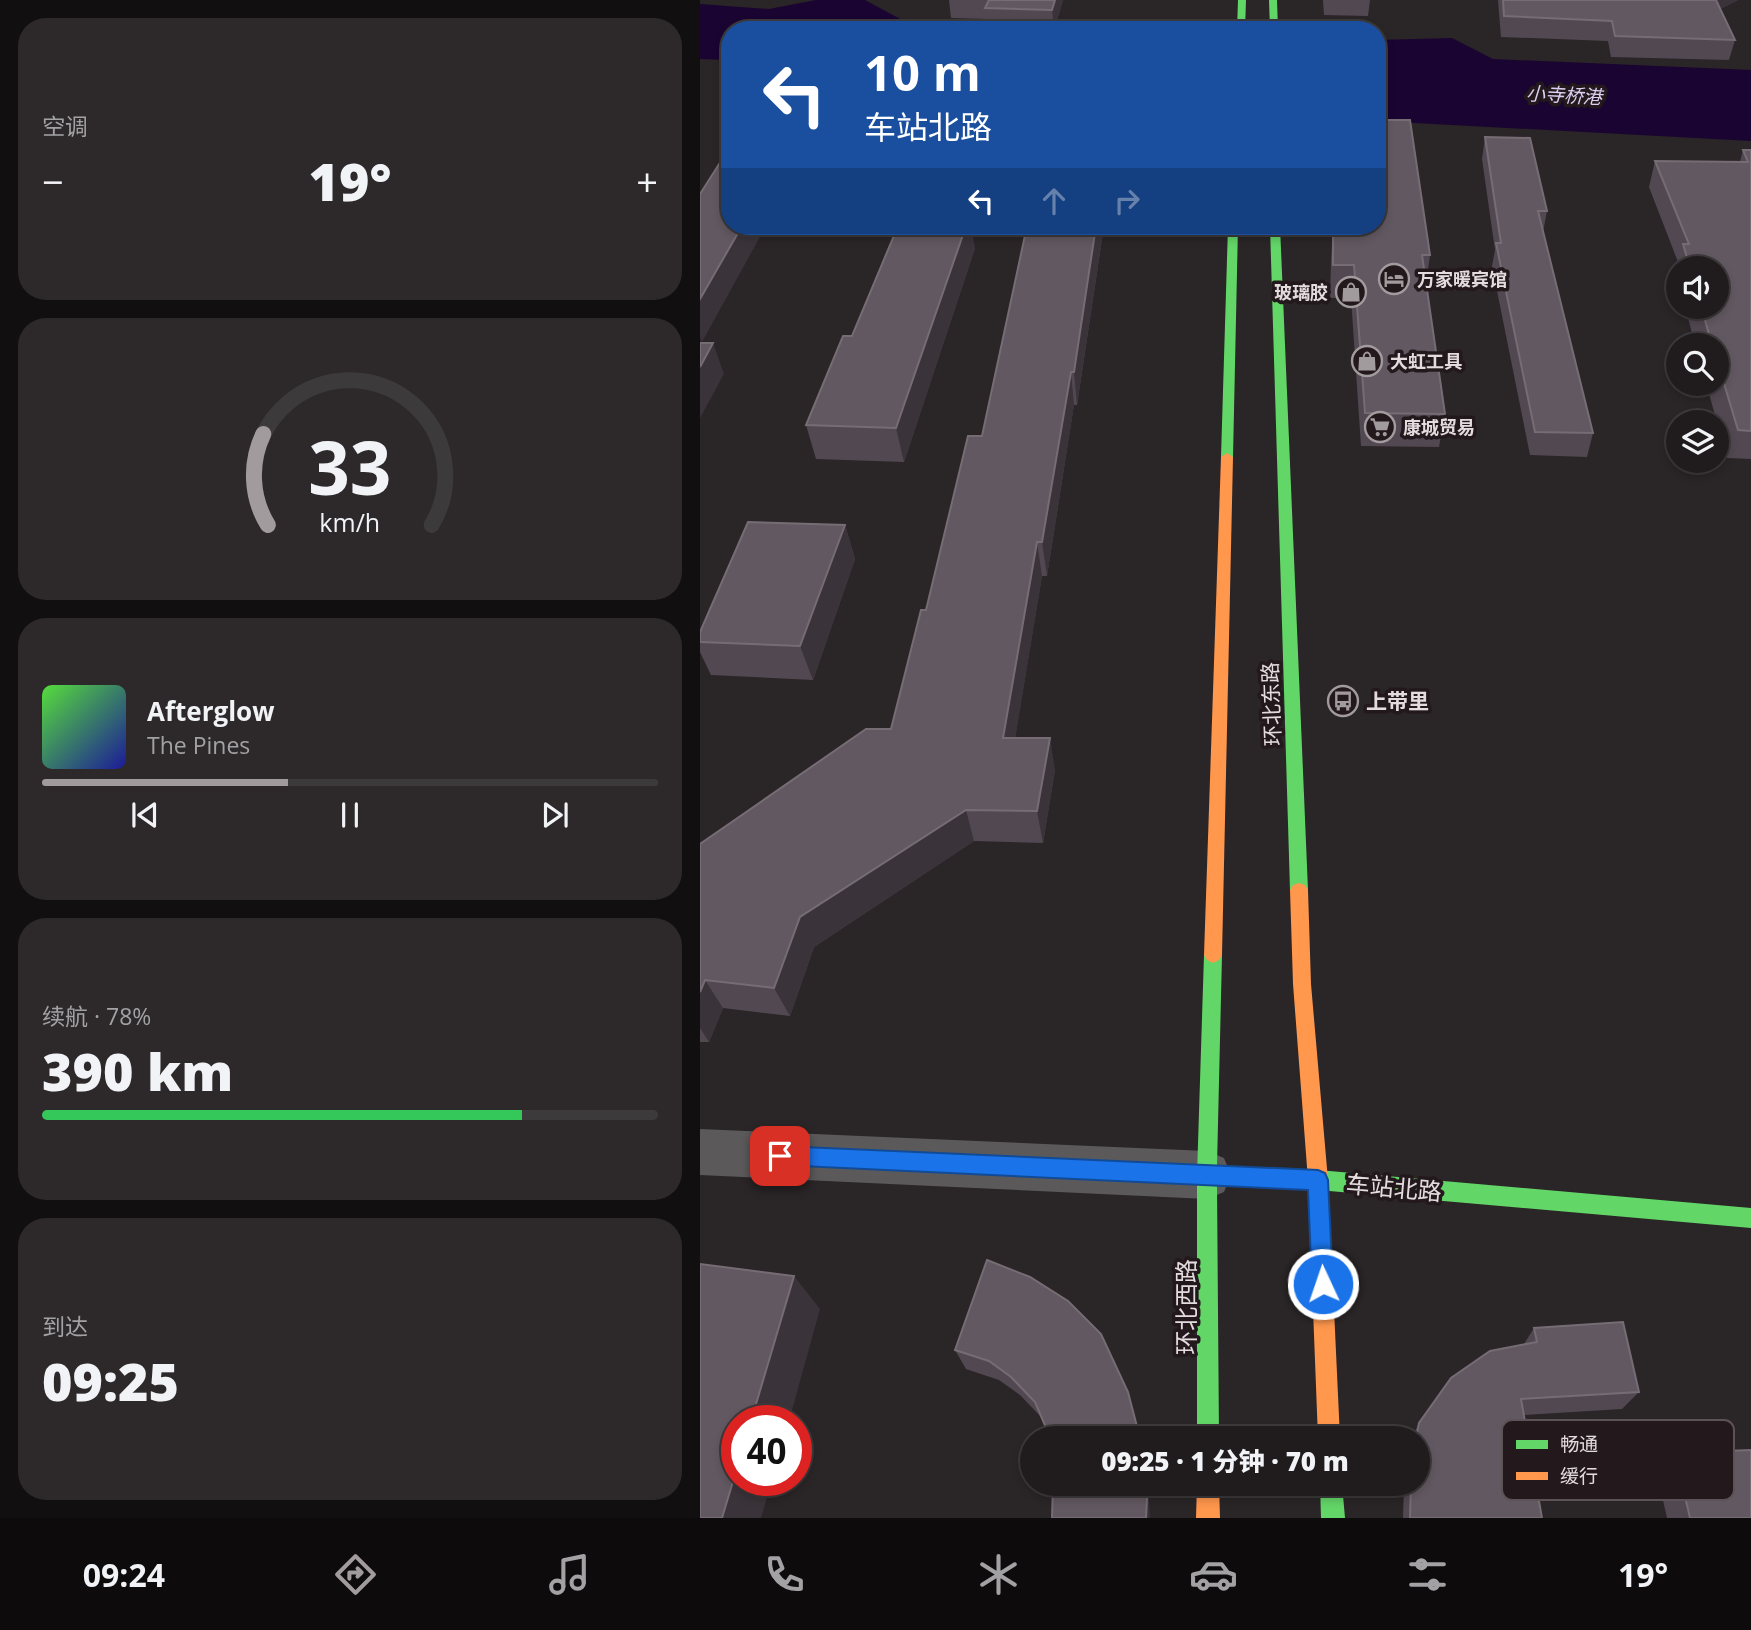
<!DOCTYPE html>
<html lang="zh">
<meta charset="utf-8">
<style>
body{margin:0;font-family:"Open Sans","Noto Sans SC",sans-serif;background:#2d292a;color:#f1f3f6;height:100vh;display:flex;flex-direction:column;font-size:26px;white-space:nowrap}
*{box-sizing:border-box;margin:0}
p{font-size:23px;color:#a2a1a4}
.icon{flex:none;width:38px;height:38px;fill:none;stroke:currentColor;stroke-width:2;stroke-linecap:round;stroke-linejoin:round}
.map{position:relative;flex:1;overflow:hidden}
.panel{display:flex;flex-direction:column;gap:18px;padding:18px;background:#120f10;width:700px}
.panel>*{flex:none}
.top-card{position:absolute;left:21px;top:21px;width:665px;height:214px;border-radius:28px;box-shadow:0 4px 10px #0003,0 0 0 2px #3d3a3b;background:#1a4fa0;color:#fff;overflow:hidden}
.fabs{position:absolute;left:966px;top:256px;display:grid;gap:14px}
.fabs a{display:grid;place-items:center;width:63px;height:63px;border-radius:50%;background:#201c1d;box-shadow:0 4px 10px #0003,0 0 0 2px #3d3a3b;font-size:35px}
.speed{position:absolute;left:21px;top:1405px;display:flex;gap:14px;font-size:35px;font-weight:700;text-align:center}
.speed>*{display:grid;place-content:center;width:91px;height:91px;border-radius:50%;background:#201c1d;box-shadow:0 4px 10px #0003,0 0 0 2px #3d3a3b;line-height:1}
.speed .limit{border:10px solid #d22;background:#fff;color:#111}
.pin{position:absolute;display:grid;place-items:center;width:60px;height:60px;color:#fff;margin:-30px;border-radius:14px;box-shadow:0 4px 10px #0006}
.me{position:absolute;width:77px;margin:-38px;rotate:357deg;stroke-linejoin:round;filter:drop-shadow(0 0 5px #0008)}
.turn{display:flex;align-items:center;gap:24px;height:147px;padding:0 28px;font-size:32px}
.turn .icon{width:91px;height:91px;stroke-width:2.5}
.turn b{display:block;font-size:49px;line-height:60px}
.lanes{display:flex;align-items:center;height:66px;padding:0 28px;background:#0003;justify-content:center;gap:35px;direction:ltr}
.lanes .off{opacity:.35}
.big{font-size:52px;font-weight:800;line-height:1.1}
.panel .card{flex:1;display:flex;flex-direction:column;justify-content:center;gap:10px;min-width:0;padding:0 24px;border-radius:28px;background:#2d292a}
.panel .dial{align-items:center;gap:0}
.dial svg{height:182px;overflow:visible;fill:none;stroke:#3d3a3b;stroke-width:7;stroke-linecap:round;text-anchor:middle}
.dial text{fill:#f1f3f6;stroke:none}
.song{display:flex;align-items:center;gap:21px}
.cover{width:84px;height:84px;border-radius:10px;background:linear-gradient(135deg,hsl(110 70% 55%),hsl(240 70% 35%))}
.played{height:7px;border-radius:4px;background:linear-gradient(90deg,#a29b9e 40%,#3d3a3b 40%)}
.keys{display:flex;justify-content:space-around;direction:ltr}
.heat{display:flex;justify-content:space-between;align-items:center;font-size:38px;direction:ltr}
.charge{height:10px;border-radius:5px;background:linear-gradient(90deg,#34c759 78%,#3d3a3b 0)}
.trip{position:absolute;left:320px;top:1426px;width:410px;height:70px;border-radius:35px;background:#201c1d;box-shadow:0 4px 10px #0003,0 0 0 2px #3d3a3b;font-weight:800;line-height:70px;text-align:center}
.dock{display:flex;height:112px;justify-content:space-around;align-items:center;background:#0d0b0c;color:#a2a1a4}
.dock .icon{width:49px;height:49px}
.dock .selected{color:#a29b9e}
.dock b{font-size:32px;color:#f1f3f6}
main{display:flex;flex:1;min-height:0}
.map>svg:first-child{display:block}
.water{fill:#1a0431}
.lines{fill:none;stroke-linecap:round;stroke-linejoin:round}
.street{fill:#5b5959;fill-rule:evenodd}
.fast{fill:#63d668;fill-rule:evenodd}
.slow{fill:#ff974d;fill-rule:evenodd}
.wall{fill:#524852}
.shaded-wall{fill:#3b333a}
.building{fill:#625861;stroke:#766c74;stroke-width:2}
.route{fill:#1a73e8;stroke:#114b97;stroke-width:2}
.labels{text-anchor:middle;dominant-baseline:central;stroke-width:7;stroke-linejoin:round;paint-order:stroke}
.far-poi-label{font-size:18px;font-weight:bold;fill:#e3dbde;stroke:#23191d;text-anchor:start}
.far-water-label{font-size:19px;font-style:italic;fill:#dbd0f2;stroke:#23191d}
.poi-label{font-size:21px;font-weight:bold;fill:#e3dbde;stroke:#23191d;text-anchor:start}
.street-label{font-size:21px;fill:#e3dbde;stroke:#23191d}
.near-street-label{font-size:24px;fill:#e3dbde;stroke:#23191d}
.key{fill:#23191d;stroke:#5d5357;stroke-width:2}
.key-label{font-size:19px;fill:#e3dbde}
</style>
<main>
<section class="panel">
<div class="card"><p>空调</p>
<div class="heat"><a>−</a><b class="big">19°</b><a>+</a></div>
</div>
<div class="card dial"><svg viewBox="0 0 100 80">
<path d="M14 69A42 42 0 1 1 86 69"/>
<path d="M14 69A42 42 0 0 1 12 29" stroke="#a29b9e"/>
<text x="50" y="56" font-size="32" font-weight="700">33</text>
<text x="50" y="72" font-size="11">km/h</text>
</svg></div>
<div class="card">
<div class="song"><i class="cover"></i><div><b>Afterglow</b><p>The Pines</p></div></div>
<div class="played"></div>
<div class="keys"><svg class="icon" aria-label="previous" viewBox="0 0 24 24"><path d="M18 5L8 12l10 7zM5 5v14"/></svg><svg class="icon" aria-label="pause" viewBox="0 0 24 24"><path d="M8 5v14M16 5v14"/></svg><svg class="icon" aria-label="next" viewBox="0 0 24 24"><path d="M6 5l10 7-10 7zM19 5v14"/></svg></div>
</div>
<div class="card"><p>续航 · 78%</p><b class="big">390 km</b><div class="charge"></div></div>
<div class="card"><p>到达</p><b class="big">09:25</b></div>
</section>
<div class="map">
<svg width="1051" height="1518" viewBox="0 0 1051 1518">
<rect width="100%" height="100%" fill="#2a2527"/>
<g class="water">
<polygon points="116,0 165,0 215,27 245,30 30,30 30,60 0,59 0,4 69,9"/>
<polygon points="752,38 793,59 1051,70 1051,141 677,121 677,40"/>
</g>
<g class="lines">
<polygon class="street" points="0,1129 507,1151 524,1158 531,1175 524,1192 507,1199 0,1175"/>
<g class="fast">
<polygon points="538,0 546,0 545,30 537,30"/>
<polygon points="569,0 577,0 578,30 570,30"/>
<polygon points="528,226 538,226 533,457 527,461 521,457"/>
<polygon points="570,226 580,226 608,890 605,895 599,897 593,895 590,890"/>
<polygon points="513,947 519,950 522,955 517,1166 618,1170 1051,1208 1051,1228 618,1190 517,1185 519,1438 497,1438 497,1175 504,955 507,950"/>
<polygon points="620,1484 642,1484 645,1518 621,1518"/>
</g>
<g class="slow">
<polygon points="527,453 533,457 522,955 519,960 513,963 507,960 504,955 521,457"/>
<polygon points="599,883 605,885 608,890 611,984 628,1180 640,1438 618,1438 608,1180 593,984 590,890 593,885"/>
<polygon points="497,1484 519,1484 520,1518 496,1518"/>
</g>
</g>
<g class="wall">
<polygon points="249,0 363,0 354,30 288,29 287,19 251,18"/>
<polygon points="623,0 670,0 668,16 624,15"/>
<polygon points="798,0 1038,0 1020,9 1035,40 1029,60 911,57 908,41 801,37"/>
<polygon points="785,137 847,211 843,232 893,433 887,457 830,455 792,266 795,250 782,159"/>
<polygon points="1043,150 1051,150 1051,459 1027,458 1006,383 1017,383 1017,345 995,345 985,306 1017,306 1017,268 978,268 978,283 975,271 978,262 949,187 955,161 1040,162"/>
<polygon points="327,226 404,226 377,405 374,405 347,576 342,576 315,738 355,770 343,843 274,841 114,947 90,1016 23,1008 9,1042 0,1042 0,844 191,729 226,610 282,436"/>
<polygon points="642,226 677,226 730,255 726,285 745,414 739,447 661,446 651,298 630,298 631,261 633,228 642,229"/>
<polygon points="275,248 204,462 116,459 106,425 152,336"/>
<polygon points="145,525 155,559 113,680 11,675 0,652 0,632"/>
<polygon points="287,1260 347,1430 342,1418 320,1395 299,1380 266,1369 255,1350"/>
<polygon points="834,1328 939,1392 922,1409 823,1415 842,1518 703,1518 704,1484 718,1484 718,1438 712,1438 719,1423 824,1344"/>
<polygon points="975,1453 1051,1518 967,1518 956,1469"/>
</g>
<g class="shaded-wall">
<polygon points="355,0 363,0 354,30 352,10"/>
<polygon points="1012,0 1038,0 1008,15"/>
<polygon points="42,226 66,226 2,342 0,337 0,299"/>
<polygon points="266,226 271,226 275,248 204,462 196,428"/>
<polygon points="396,226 404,226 377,405 374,372"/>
<polygon points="13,343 24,374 0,418 0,367"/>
<polygon points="371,372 374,405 347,576 342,542"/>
<polygon points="145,525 155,559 113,680 100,646"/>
<polygon points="337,542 342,576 310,770 303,738"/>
<polygon points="350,738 355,770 343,843 337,811"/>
<polygon points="266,810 274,841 114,947 90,1016 74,988 100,917"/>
<polygon points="5,980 23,1008 9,1042 0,1028 0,992"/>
<polygon points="94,1276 120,1309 89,1421 51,1421"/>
<polygon points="37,1468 37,1480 72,1480 61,1518 22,1518"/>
<polygon points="446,1484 448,1484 450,1518 446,1518"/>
</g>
<g class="building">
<polygon points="289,0 355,0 352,10 285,8"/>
<polygon points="803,0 1016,0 1035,40 915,36 912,21 804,16"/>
<polygon points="677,120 710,120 730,255 722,255 745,414 665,413 654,265 633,265 633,228 647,229 647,226 677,226"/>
<polygon points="785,137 830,138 847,211 838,211 893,433 835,432 796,243 801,243"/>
<polygon points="30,147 30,226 42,226 0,299 0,194"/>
<polygon points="1043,150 1051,150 1051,431 1038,430 1017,360 1017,345 1012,345 1001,306 1017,306 1017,268 990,268 983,244 989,244 955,161 1048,162"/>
<polygon points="198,226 266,226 196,428 106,425 143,336 152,336"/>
<polygon points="327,226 396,226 374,372 371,372 342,542 337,542 303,738 350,738 337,811 266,810 100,917 74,988 5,980 0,992 0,844 166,729 191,729 221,610 226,610 268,436 282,436"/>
<polygon points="0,343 13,343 0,367"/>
<polygon points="48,522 145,525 100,646 0,642 0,632"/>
<polygon points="287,1260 330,1277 368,1301 401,1334 428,1392 440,1438 348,1438 347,1430 335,1402 311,1377 289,1361 255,1350"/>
<polygon points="0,1264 94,1276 51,1421 37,1421 37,1468 22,1518 0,1518"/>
<polygon points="923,1322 939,1392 821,1399 842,1518 710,1518 711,1484 718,1484 718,1438 716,1438 719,1423 751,1378 790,1351 837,1342 834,1328"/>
<polygon points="1051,1450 1051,1518 990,1518 975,1453"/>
<polygon points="353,1484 446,1484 447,1498 446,1518 352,1518"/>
</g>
<polygon class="route" points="80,1146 618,1170 625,1173 628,1180 633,1284 630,1291 623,1294 615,1291 612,1284 608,1190 80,1165 73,1163 70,1156 73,1149"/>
<defs>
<g id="hotel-ring" transform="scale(1.575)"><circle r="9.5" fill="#23191d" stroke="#a29b9e" stroke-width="1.5"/><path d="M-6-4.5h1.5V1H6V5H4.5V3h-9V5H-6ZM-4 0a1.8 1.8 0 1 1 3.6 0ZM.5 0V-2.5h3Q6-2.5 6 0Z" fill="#a29b9e"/></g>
<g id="shop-ring" transform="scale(1.575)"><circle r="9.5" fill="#23191d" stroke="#a29b9e" stroke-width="1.5"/><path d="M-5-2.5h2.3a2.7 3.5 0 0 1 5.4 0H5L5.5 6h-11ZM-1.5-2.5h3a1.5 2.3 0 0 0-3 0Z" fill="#a29b9e"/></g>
<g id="supermarket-ring" transform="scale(1.575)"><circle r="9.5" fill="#23191d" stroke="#a29b9e" stroke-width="1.5"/><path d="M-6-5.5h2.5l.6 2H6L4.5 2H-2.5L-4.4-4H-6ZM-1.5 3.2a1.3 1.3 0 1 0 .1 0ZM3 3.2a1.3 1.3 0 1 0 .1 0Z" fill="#a29b9e"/></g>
<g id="bus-ring" transform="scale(1.575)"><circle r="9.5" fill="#23191d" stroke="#a29b9e" stroke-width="1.5"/><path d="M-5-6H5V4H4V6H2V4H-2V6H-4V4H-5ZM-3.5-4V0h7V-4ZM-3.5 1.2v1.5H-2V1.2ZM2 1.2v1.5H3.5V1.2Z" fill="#a29b9e"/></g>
</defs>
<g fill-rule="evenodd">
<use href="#hotel-ring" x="694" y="279"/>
<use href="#shop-ring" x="651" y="292"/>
<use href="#shop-ring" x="667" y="361"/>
<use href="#supermarket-ring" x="680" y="427"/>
<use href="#bus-ring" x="643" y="701"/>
</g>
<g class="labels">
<g class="far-poi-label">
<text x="717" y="279">万家暖宾馆</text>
<text x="628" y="292" text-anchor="end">玻璃胶</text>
<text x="690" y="361">大虹工具</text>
<text x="703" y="427">康城贸易</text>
</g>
<g class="far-water-label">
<text transform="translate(864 95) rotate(3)">小寺桥港</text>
</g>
<g class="poi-label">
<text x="666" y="701">上带里</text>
</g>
<g class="street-label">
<text transform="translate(571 704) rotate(-92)">环北东路</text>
</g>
<g class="near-street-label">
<text transform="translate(694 1187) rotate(5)">车站北路</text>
<text transform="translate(485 1307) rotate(-90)">环北西路</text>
</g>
</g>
<rect x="802" y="1420" width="232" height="80" rx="10" class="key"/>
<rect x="816" y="1440" width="32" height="9" fill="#63d668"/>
<rect x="816" y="1472" width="32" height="8" fill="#ff974d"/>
<g class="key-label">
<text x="860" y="1451">畅通</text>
<text x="860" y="1483">缓行</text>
</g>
</svg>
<div class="fabs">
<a><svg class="icon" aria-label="sound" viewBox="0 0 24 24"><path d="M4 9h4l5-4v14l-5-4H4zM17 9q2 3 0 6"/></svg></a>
<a><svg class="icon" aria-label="search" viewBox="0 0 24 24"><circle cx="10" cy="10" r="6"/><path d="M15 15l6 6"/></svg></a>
<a><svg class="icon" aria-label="layers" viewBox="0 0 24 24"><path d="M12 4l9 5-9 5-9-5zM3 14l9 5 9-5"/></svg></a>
</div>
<div class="speed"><div class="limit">40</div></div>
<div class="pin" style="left:80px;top:1156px;background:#d93025"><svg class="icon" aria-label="arrive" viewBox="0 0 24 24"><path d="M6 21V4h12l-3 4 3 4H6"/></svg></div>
<svg class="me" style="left:623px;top:1284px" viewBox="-20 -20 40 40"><circle r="17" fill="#1a73e8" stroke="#fff" stroke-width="3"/><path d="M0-11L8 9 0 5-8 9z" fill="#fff"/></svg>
<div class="trip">09:25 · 1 分钟 · 70 m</div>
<div class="top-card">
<div class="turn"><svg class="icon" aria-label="left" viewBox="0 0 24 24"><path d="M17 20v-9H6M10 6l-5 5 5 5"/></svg><div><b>10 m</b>车站北路</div></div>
<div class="lanes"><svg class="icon" aria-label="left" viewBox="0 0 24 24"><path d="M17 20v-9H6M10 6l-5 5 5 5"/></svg><svg class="icon off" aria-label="ahead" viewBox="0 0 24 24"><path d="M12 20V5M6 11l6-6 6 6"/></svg><svg class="icon off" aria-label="right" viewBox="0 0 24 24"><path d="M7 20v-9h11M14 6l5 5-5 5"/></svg></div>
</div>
</div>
</main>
<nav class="dock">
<b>09:24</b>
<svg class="icon selected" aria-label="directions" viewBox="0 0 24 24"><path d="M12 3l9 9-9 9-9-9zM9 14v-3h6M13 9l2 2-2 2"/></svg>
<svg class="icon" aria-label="music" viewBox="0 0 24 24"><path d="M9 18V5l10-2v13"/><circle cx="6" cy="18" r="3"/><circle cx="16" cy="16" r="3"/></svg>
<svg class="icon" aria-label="phone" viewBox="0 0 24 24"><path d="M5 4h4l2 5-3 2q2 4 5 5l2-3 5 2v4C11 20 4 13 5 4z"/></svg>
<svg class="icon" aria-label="climate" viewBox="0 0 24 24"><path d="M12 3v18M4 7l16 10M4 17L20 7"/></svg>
<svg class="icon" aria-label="car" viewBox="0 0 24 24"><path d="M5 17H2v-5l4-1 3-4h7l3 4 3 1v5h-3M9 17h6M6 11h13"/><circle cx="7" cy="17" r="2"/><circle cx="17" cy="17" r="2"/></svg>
<svg class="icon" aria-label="filters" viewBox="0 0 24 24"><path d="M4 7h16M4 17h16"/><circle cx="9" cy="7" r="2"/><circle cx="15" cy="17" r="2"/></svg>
<b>19°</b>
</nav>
